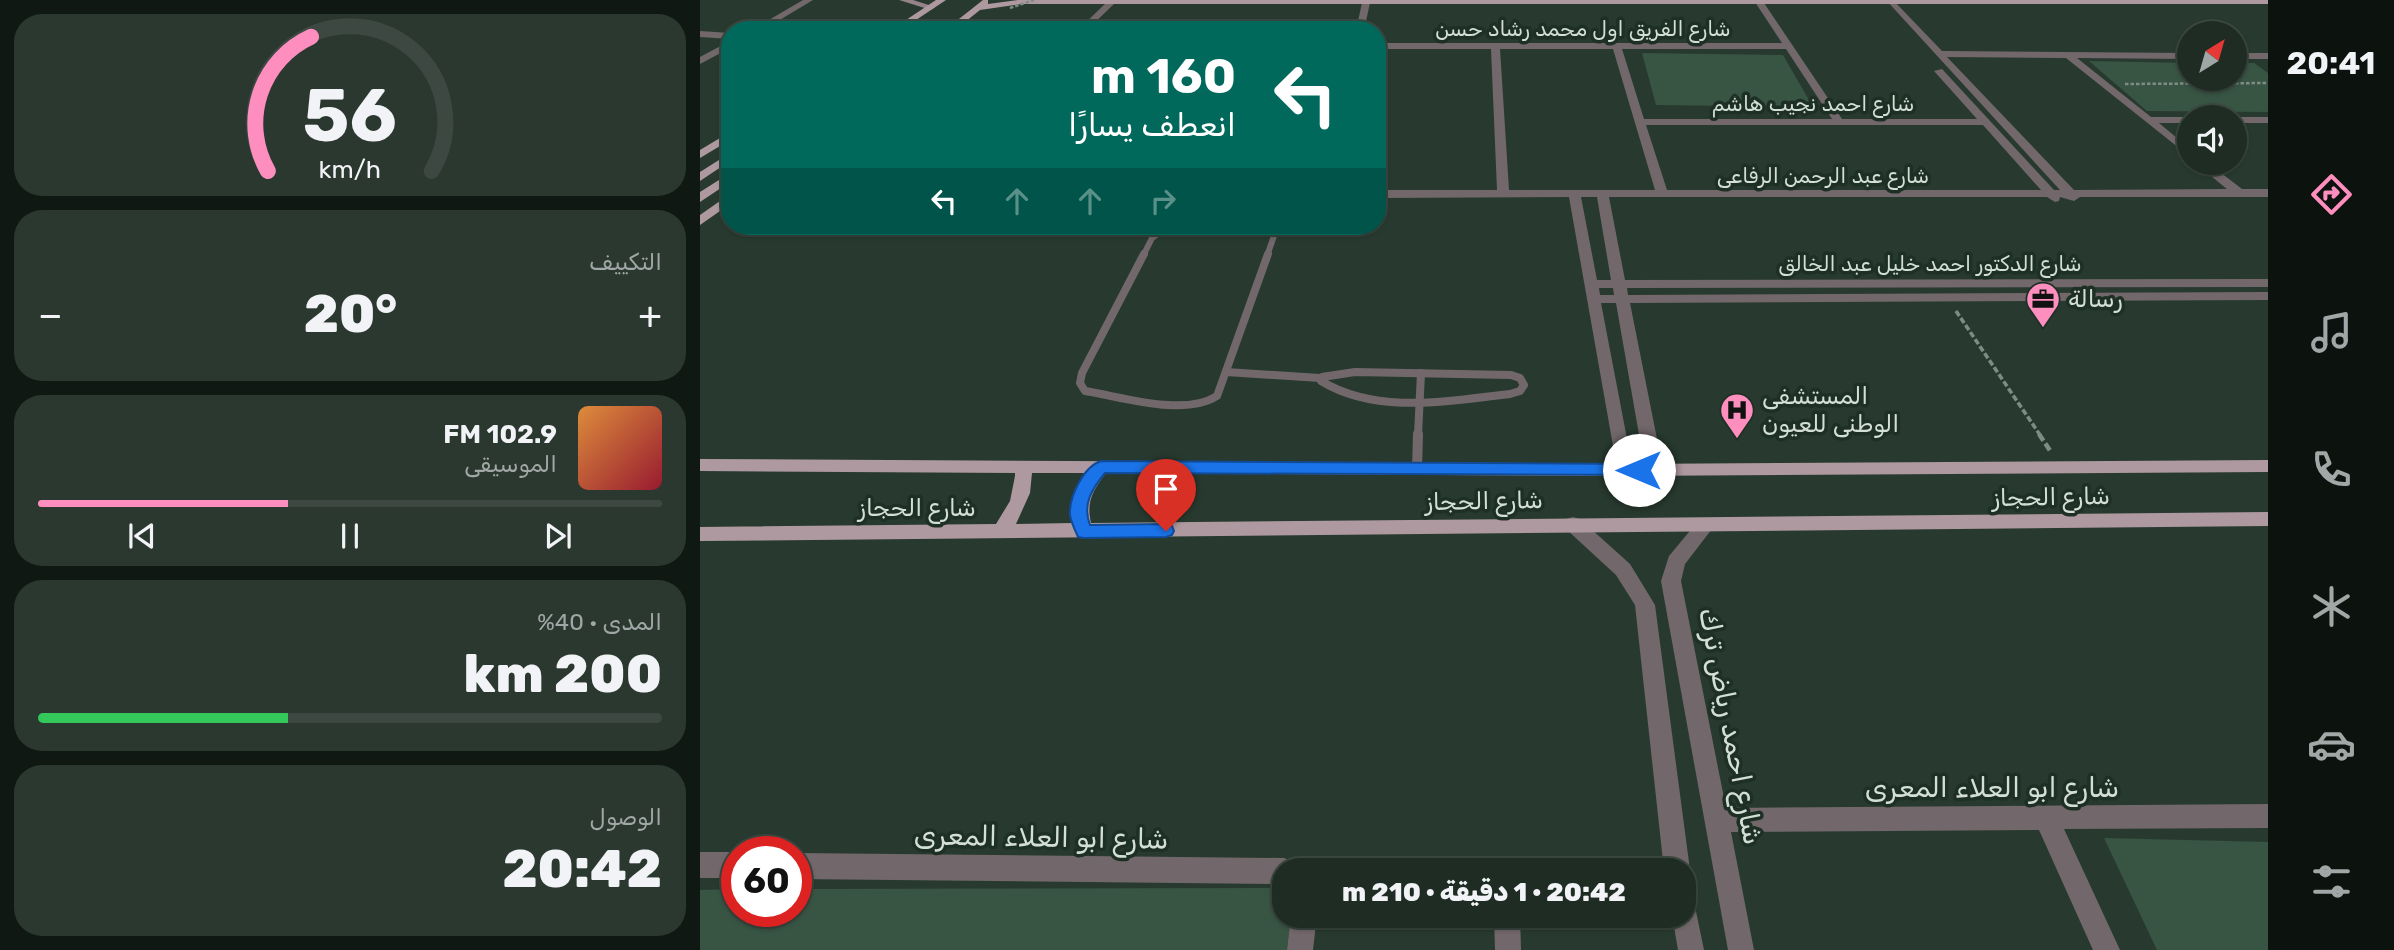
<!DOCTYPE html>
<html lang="ar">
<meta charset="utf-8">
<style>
body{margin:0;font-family:Rubik,"Noto Naskh Arabic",sans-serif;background:#2b3830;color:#f1f3f6;direction:rtl;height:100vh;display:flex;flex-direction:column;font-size:26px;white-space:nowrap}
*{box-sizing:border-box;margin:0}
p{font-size:23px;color:#a1a7a6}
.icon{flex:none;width:38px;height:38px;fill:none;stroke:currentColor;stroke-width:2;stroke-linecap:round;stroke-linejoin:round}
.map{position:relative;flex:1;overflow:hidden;direction:ltr}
.panel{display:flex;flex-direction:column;gap:14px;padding:14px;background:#101813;width:700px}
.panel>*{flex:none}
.hud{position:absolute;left:21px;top:21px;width:665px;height:214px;border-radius:28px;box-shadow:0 2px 5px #0004,0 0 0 2px #3c4841;direction:rtl;background:#00695c;color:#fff;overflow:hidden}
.needle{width:46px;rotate:37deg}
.controls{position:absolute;left:1477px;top:21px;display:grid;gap:14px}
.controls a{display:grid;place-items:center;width:70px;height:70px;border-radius:50%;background:#1e2c23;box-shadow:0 2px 5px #0004,0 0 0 2px #3c4841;font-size:35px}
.speed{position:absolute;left:21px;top:836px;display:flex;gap:14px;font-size:35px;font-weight:700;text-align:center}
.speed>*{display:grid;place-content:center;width:91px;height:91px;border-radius:50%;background:#1e2c23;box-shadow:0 2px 5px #0004,0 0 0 2px #3c4841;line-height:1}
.speed .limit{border:10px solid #d22;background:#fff;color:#111}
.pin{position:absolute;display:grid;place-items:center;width:60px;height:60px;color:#fff;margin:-72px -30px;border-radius:50% 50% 50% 0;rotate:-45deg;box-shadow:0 0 7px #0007}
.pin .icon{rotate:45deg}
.me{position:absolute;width:77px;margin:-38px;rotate:270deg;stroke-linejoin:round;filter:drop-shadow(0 0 5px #0008)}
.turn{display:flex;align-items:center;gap:24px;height:147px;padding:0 35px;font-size:32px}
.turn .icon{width:91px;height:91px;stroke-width:2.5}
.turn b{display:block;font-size:49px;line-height:60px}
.lanes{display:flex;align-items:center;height:66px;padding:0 35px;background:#0003;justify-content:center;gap:35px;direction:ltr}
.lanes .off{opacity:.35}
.big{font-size:52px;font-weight:800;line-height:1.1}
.panel .card{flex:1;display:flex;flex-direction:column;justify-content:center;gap:10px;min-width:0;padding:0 24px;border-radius:28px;background:#2b3830}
.panel .dial{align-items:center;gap:0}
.dial svg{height:182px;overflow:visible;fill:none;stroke:#3c4841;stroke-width:7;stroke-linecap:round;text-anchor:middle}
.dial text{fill:#f1f3f6;stroke:none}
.song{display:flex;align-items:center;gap:21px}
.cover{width:84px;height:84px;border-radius:10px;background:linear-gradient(135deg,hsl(30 70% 55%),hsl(350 70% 35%))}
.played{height:7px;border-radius:4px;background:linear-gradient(90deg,#fe8ebd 40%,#3c4841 40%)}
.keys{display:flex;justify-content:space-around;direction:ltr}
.heat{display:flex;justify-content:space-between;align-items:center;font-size:38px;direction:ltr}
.charge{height:10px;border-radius:5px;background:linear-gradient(90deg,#34c759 40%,#3c4841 0)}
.trip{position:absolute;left:572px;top:858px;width:424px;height:70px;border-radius:28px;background:#1e2c23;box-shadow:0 2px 5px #0004,0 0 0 2px #3c4841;font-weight:800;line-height:70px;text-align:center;direction:rtl}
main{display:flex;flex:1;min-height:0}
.menu{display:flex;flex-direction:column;width:126px;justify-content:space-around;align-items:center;background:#0c120e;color:#a1a7a6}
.menu .icon{width:49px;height:49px}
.menu .on{color:#fe8ebd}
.menu b{font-size:32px;color:#f1f3f6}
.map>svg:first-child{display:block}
.green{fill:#385443}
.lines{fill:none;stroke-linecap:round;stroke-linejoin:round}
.path-far2{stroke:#7e8c83;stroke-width:2.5;stroke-dasharray:3.5 2;stroke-linecap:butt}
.path-far1{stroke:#7e8c83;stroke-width:3.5;stroke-dasharray:6 2.5;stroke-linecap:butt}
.path{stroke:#7e8c83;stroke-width:4.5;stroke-dasharray:8 3.5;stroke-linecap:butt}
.service-far2{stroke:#72686b;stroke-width:6}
.service-far1{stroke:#72686b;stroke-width:8}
.service{stroke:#72686b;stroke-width:10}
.minor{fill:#72686b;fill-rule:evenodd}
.secondary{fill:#948489;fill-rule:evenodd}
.primary{fill:#ae99a0;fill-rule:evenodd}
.path-bridge{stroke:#7e8c83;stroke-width:2.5;stroke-dasharray:3.5 2;stroke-linecap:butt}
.route{fill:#1a73e8;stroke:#114b97;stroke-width:2}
.labels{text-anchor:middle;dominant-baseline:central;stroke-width:7;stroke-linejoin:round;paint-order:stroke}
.far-street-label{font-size:21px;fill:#d3ded7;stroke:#1e3025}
.poi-label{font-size:24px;fill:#d3ded7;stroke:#1e3025;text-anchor:start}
.street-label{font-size:24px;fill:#d3ded7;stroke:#1e3025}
.near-street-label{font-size:28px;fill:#d3ded7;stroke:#1e3025}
</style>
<main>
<nav class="menu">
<b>20:41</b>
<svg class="icon on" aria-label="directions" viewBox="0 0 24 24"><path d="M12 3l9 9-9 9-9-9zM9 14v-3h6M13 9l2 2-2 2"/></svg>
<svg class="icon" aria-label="music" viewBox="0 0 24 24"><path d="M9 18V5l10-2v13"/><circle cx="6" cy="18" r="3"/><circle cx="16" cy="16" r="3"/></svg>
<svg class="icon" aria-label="phone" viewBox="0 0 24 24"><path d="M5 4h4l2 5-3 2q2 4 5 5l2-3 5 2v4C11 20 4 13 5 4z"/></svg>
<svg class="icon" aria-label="climate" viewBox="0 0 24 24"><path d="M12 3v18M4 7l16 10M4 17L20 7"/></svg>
<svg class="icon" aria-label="car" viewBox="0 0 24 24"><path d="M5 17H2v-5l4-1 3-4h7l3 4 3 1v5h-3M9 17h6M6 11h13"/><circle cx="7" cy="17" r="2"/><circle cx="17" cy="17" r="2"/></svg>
<svg class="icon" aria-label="filters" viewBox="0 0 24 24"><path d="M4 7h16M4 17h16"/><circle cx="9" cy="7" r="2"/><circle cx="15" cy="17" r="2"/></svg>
</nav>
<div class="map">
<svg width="1568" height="950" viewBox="0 0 1568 950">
<rect width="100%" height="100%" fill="#283a2f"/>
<g class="green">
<polygon points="942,53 1083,55 1113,107 956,105"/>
<polygon points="1389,61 1489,63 1489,79 1535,79 1535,63 1554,63 1568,73 1568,112 1447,111"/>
<polygon points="1404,838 1568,842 1568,950 1457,950"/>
<polygon points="584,888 584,915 591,915 587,950 0,950 0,890 37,889 37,912 96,912 96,889"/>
</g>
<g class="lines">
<polyline class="path-far2" points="1425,84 1568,83"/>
<polyline class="path-far1" points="1256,311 1340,435"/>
<polyline class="path" points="1339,434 1351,452"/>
<g class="service-far2">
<polyline points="443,256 452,238 469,226"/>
<polyline points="567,256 575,233 574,226"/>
</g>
<g class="service-far1">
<path d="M444,254l-62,119 -2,10 5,8c38,6 99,26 132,5l51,-142"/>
<polyline points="526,372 620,378"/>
<path d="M655,372l156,3 9,3 4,7 -4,6 -10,3c-62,7 -133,21 -189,-13l1,-4z"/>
<polyline points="718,435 721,373"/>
</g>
<polyline class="service" points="717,469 718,434"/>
<g class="minor">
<polygon points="103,0 113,0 63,30 52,30"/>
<path d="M1057,0h5l80,119h135l-43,-48 8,-2 112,121h6l-174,-190h7l49,51 247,2v6l-112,-1 74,59h40l-2,6h-30l30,25v8l-123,-98 -119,-1 127,133 153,-1 -32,-26h13l34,26h26v8h-188l-6,4 -14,-4 -1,4 -4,1 -8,-5h-438l16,83 643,-1v8l-641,1 1,7 640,-3v8l-638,3 33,166 -9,6 -9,-6 -29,-166h-15l32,167 -9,6 -6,-2 -49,-277 -192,1v-8h120l-6,-141h-114v-6h405l-27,-41zM800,49h113l42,141h-146zM922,49h164l46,70h-188zM946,125h337l58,65h-374zM881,197h16l14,83h-14zM899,288h14l1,7h-14z"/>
<polygon points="408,1 415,3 387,30 378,30"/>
<polygon points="666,1 670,3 664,30 656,30 662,3"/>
<polygon points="0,31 30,33 30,39 0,37"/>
<polygon points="30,41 30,48 0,64 0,57"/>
<rect x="1535" y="53" width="33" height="6"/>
<polygon points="1533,117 1568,117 1568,123 1535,123"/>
<polygon points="873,517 880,519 930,564 955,605 990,870 984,880 984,870 964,870 935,605 916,575 866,529 864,524 866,519"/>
<polygon points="1006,518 1013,520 1015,525 985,564 981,581 1026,808 1568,804 1568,828 1364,829 1420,950 1393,950 1339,830 1031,832 1054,950 1028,950 961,581 969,556 999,520"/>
<rect x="0" y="852" width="37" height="26"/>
<polygon points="96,853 584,858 593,862 596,870 584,870 584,884 96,879"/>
<polygon points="984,893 993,897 1004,950 978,950 972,915 984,915"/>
<polygon points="591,915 617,915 613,950 587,950"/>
<polygon points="794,915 820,915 821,950 795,950"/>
</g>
<polygon class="secondary" points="199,0 213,0 235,7 231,10"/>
<g class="primary">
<polygon points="236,0 246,0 201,30 191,30"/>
<polygon points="283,0 288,0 288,4 318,0 1568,0 1568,4 322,4 280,10 255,30 245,30"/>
<polygon points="30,132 30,140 0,158 0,150"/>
<polygon points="30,153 30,161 0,181 0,172"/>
<polygon points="30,173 30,182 0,202 0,192"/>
<polygon points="30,194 30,204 0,225 0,215"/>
<path d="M0,459l924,5 644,-4v12l-644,4 -518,-3c-13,17 -20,29 -15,50l1177,-11v14l-1568,15v-14l296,-3 14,-23 5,-25v-3l-315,-2zM332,473h54l-14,24 1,26 -57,1 14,-31z"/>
</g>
<polyline class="path-bridge" points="310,8 334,0"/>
</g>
<path class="route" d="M401,461l538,3 8,6 -8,5 -534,-2c-13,16 -23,31 -15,52l76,-1 6,2 2,5 -2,4 -6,2 -82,1 -6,-1c-3,-7 -7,-15 -8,-22 -1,-18 13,-48 31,-54z"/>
<defs>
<g id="office-pin" transform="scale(1.75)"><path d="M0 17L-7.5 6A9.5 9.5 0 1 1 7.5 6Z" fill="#fe8ebd" stroke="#1e3025"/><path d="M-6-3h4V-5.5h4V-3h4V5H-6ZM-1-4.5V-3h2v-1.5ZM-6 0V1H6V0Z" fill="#111"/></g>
<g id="hospital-pin" transform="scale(1.75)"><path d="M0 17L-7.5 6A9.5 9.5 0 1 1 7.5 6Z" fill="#fe8ebd" stroke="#1e3025"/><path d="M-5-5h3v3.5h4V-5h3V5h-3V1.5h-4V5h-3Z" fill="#111"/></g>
</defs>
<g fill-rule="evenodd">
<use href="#office-pin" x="1343" y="299"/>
<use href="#hospital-pin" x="1037" y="410"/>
</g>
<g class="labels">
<g class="far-street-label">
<text x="883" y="28">شارع الفريق اول محمد رشاد حسن</text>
<text x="1113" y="103">شارع احمد نجيب هاشم</text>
<text x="1123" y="175">شارع عبد الرحمن الرفاعى</text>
<text x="1230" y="263">شارع الدكتور احمد خليل عبد الخالق</text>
</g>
<g class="poi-label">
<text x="1368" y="299">رسالة</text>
<text x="1062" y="396">المستشفى<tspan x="1062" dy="28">الوطنى للعيون</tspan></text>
</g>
<g class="street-label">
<text transform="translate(1351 497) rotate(-1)">شارع الحجاز</text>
<text transform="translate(784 501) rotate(-1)">شارع الحجاز</text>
<text x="217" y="508">شارع الحجاز</text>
</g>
<g class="near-street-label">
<text transform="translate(1031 726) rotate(79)">شارع احمد رياض ترك</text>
<text x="1292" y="787">شارع ابو العلاء المعرى</text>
<text transform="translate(341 837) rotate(1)">شارع ابو العلاء المعرى</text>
</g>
</g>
</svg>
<div class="controls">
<a><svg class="needle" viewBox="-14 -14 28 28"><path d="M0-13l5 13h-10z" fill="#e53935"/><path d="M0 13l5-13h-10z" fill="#a1a7a6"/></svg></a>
<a><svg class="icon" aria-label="sound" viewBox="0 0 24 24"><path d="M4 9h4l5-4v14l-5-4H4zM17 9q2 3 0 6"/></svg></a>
</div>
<div class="speed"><div class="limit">60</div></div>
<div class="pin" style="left:466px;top:531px;background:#d93025"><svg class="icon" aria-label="arrive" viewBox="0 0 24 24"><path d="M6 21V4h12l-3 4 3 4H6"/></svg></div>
<svg class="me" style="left:939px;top:470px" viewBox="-20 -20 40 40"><circle r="19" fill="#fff"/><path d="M0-13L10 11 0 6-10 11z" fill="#1a73e8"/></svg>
<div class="trip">20:42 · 1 دقيقة · 210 m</div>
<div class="hud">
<div class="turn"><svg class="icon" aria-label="left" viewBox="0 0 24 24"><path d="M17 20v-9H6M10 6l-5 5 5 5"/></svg><div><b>160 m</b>انعطف يسارًا</div></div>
<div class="lanes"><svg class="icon" aria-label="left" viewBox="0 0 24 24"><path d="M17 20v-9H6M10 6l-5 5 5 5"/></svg><svg class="icon off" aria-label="ahead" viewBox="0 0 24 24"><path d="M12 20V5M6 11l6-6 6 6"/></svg><svg class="icon off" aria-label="ahead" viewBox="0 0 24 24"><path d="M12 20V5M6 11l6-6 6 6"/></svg><svg class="icon off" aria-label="right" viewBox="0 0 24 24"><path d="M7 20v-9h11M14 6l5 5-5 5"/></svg></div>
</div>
</div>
<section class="panel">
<div class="card dial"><svg viewBox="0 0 100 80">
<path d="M14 69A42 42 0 1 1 86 69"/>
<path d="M14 69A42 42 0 0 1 33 10" stroke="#fe8ebd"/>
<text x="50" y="56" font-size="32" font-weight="700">56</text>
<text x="50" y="72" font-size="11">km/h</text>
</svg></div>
<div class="card"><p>التكييف</p>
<div class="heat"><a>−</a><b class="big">20°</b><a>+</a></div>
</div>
<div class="card">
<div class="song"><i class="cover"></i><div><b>102.9 FM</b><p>الموسيقى</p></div></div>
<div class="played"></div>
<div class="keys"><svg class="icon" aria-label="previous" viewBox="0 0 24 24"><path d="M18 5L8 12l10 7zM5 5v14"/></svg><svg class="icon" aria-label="pause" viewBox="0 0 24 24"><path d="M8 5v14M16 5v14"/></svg><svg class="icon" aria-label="next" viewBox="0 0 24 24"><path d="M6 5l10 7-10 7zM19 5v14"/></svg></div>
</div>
<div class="card"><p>المدى · 40%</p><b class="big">200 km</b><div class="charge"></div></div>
<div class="card"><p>الوصول</p><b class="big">20:42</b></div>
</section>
</main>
